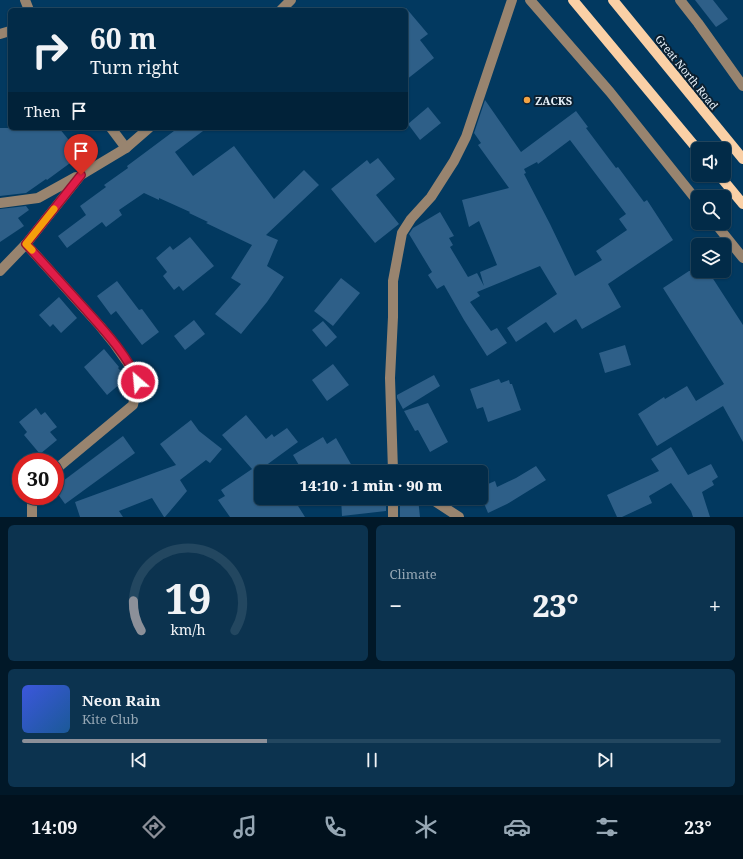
<!DOCTYPE html>
<meta charset="utf-8">
<style>
body{margin:0;font-family:"Noto Serif",serif;background:#0c334f;color:#f1f3f6;height:100vh;display:flex;flex-direction:column;font-size:15px;white-space:nowrap}
*{box-sizing:border-box;margin:0}
p{font-size:13px;color:#96a7b4}
.icon{flex:none;width:22px;height:22px;fill:none;stroke:currentColor;stroke-width:2;stroke-linecap:round;stroke-linejoin:round}
.map{position:relative;height:517px;overflow:hidden}
.side{display:flex;flex-direction:column;gap:8px;padding:8px;background:#011828;flex:1}
.side>*{flex:none}
.top-card{position:absolute;left:8px;top:8px;width:400px;height:122px;border-radius:6px;box-shadow:0 1px 3px #0004,0 0 0 1px #234760;background:#022b48;color:#f1f3f6;overflow:hidden}
.tools{position:absolute;left:691px;top:142px;display:grid;gap:8px}
.tools a{display:grid;place-items:center;width:40px;height:40px;border-radius:6px;background:#022b48;box-shadow:0 1px 3px #0004,0 0 0 1px #234760;font-size:20px}
.speed{position:absolute;left:12px;top:453px;display:flex;gap:8px;font-size:20px;font-weight:700;text-align:center}
.speed>*{display:grid;place-content:center;width:52px;height:52px;border-radius:50%;background:#022b48;box-shadow:0 1px 3px #0004,0 0 0 1px #234760;line-height:1}
.speed .limit{border:6px solid #d22;background:#fff;color:#111}
.pin{position:absolute;display:grid;place-items:center;width:34px;height:34px;color:#fff;margin:-41px -17px;border-radius:50% 50% 50% 0;rotate:-45deg;box-shadow:0 0 4px #0007}
.pin .icon{rotate:45deg}
.me{position:absolute;width:44px;margin:-22px;rotate:333deg;stroke-linejoin:round;filter:drop-shadow(0 0 3px #0008)}
.turn{display:flex;align-items:center;gap:14px;height:84px;padding:0 16px;font-size:18px}
.turn .icon{width:52px;height:52px;stroke-width:2.5}
.turn b{display:block;font-size:28px;line-height:34px}
.then{display:flex;align-items:center;height:38px;padding:0 16px;background:#0003;gap:8px;font-size:15px}
.big{font-size:30px;font-weight:800;line-height:1.1}
.side .tile{flex:1;display:flex;flex-direction:column;justify-content:center;gap:6px;min-width:0;padding:0 14px;border-radius:6px;background:#0c334f}
.side .dial{align-items:center;gap:0}
.dial svg{height:104px;overflow:visible;fill:none;stroke:#234760;stroke-width:7;stroke-linecap:round;text-anchor:middle}
.dial text{fill:#f1f3f6;stroke:none}
.song{display:flex;align-items:center;gap:12px}
.cover{width:48px;height:48px;border-radius:6px;background:linear-gradient(135deg,hsl(230 70% 55%),hsl(210 70% 35%))}
.played{height:4px;border-radius:2px;background:linear-gradient(90deg,#8c9099 35%,#234760 35%)}
.keys{display:flex;justify-content:space-around;direction:ltr}
.heat{display:flex;justify-content:space-between;align-items:center;font-size:22px;direction:ltr}
.side .tiles{flex:1;display:grid;gap:8px;grid-template-columns:1fr 1fr}
.tile:last-child{grid-column:span 2}
.trip{position:absolute;left:254px;top:465px;width:234px;height:40px;border-radius:6px;background:#022b48;box-shadow:0 1px 3px #0004,0 0 0 1px #234760;font-weight:800;line-height:40px;text-align:center}
.tab-bar{display:flex;height:64px;justify-content:space-around;align-items:center;background:#01111d;color:#96a7b4}
.tab-bar .icon{width:28px;height:28px}
.tab-bar .on{color:#8c9099}
.tab-bar b{font-size:18px;color:#f1f3f6}
.map>svg:first-child{display:block}
.building{fill:#2e5f88;fill-rule:evenodd}
.lines{fill:none;stroke-linecap:round;stroke-linejoin:round}
.minor{stroke:#98846f;stroke-width:10}
.major{stroke:#fad0a6;stroke-width:10}
.route-casing{stroke:#92132f;stroke-width:10}
.route{stroke:#e11d48;stroke-width:7}
.slow{stroke:#f59e0b;stroke-width:7}
.poi-dot{fill:#f4a344;stroke:#0b2031;stroke-width:1.5}
.labels{text-anchor:middle;dominant-baseline:central;stroke-width:4;stroke-linejoin:round;paint-order:stroke}
.street-label{font-size:11px;fill:#e7f2fb;stroke:#0b2031}
.poi-label{font-size:11px;font-weight:bold;fill:#e7f2fb;stroke:#0b2031;text-anchor:start}
</style>
<div class="map">
<svg width="743" height="517" viewBox="0 0 743 517">
<rect width="100%" height="100%" fill="#023960"/>
<g class="building">
<polygon points="695,0 713,0 728,19 716,27"/>
<polygon points="406,8 428,34 420,40 434,58 406,80"/>
<path d="M485,100l36,52 55,-41 12,16 -2,1 30,40 2,-1 26,35 3,-2 26,40 -65,44 13,23 -39,22 -6,-10 -22,14 -8,-11 -30,20 -9,-14 50,-34 -17,-28 -63,26 3,4 -10,6 21,29 6,-3 10,15 -20,13 -23,-36 -20,-35 -7,4 -9,-14 4,-3 -23,-38 4,-6 27,-16 14,24 -5,2 4,7 -3,2 18,30 9,-4 7,13 -4,-14 17,-7 -18,-44 -10,6 -7,-27 47,-12 -31,-43 3,-2 -7,-10zM570,140l56,74 -7,5 8,11 -31,21 6,9 -27,16 -25,-52 -26,-50 2,-1 -2,-4 13,-7 1,2z"/>
<polygon points="428,107 441,123 420,140 408,124"/>
<polygon points="0,128 59,128 81,155 47,180 46,179 26,193 0,196"/>
<polygon points="178,128 207,128 175,152 193,176 234,146 274,199 304,170 319,185 266,235 278,240 267,266 284,277 267,302 241,334 215,314 241,284 231,278 252,245 206,223 208,222 189,213 190,212 159,198 159,200 144,193 119,210 122,215 106,227 102,222 67,248 58,236 86,215 80,206 106,187 104,185 128,168 127,166"/>
<polygon points="378,158 395,179 376,195 399,224 375,243 331,189 367,160 370,164"/>
<polygon points="26,206 29,210 18,218 24,226 0,242 0,209"/>
<polygon points="190,237 214,266 183,291 179,286 174,290 163,276 167,272 156,258 170,246 173,250"/>
<polygon points="689,271 708,271 743,325 743,442 723,406 657,446 638,414 664,397 665,399 687,386 696,401 724,384 663,288"/>
<polygon points="341,278 360,293 333,326 314,311"/>
<polygon points="117,281 139,310 142,309 159,332 142,345 116,311 111,315 97,296"/>
<polygon points="59,297 77,318 61,333 53,324 50,327 39,315"/>
<polygon points="194,320 205,334 185,350 174,336"/>
<polygon points="323,321 337,337 326,347 312,330"/>
<polygon points="625,345 631,365 605,373 599,353"/>
<polygon points="104,349 119,367 118,368 127,378 107,395 84,367"/>
<polygon points="333,364 349,385 327,401 312,380"/>
<polygon points="434,375 440,386 403,409 397,398 397,395"/>
<polygon points="499,379 501,383 509,380 510,384 512,384 521,410 488,422 483,407 477,409 470,389"/>
<polygon points="428,403 448,442 430,452 418,430 415,431 404,411"/>
<polygon points="36,408 41,415 45,412 57,427 50,432 57,440 40,454 24,435 27,432 19,422"/>
<polygon points="246,415 266,439 272,434 274,437 287,428 298,442 261,469 261,498 293,498 305,517 230,517 218,500 225,496 221,490 252,469 222,435"/>
<polygon points="191,420 199,431 222,449 210,463 206,460 180,480 187,491 165,517 164,517 152,498 119,511 123,517 80,517 75,502 176,465 160,444"/>
<polygon points="123,436 135,453 65,504 55,490 55,487"/>
<polygon points="323,437 327,444 336,438 352,466 342,472 303,472 293,455"/>
<polygon points="671,447 688,475 711,464 718,477 712,481 714,485 702,492 710,517 693,517 691,511 671,483 649,496 652,503 622,517 617,517 607,495 659,471 651,459"/>
<polygon points="536,466 546,480 507,504 488,513 481,496 481,487 495,481 497,487 516,478"/>
<polygon points="341,498 386,498 386,511 342,516"/>
<polygon points="400,498 418,498 420,517 400,517"/>
</g>
<g class="lines">
<g class="minor">
<polyline points="25,0 29,10"/>
<polyline points="530,0 610,92 698,202"/>
<polyline points="680,0 698,23 743,86"/>
<polyline points="281,10 291,0"/>
<polyline points="0,34 10,31"/>
<polyline points="111,128 126,148"/>
<polyline points="0,203 38,198 76,177"/>
<polyline points="715,223 743,258"/>
<polyline points="26,244 100,326 113,342 134,372 138,382 133,405 55,470"/>
<polyline points="0,271 26,244 81,175 126,148 149,128"/>
<polyline points="395,472 393,471 390,378 393,317 393,281 402,233 411,219 431,197 454,161 466,137 512,0"/>
<polyline points="430,498 459,517"/>
<polyline points="32,517 32,504 34,496"/>
<polyline points="393,517 393,498"/>
</g>
<g class="major">
<polyline points="573,0 698,150"/>
<polyline points="613,0 743,159"/>
<polyline points="719,175 743,204"/>
</g>
</g>
<g class="lines">
<g class="route-casing">
<path id="route" d="M81,175l-55,69c20,22 40,44 60,66 18,20 43,47 52,72"/>
</g>
<use href="#route" class="route"/>
<polyline class="slow" points="32,250 26,244 54,209"/>
</g>
<circle class="poi-dot" cx="527" cy="100" r="4"/>
<g class="labels">
<g class="street-label">
<text transform="translate(687 72) rotate(51)">Great North Road</text>
</g>
<g class="poi-label">
<text x="535" y="100">ZACKS</text>
</g>
</g>
</svg>
<div class="tools">
<a><svg class="icon" aria-label="sound" viewBox="0 0 24 24"><path d="M4 9h4l5-4v14l-5-4H4zM17 9q2 3 0 6"/></svg></a>
<a><svg class="icon" aria-label="search" viewBox="0 0 24 24"><circle cx="10" cy="10" r="6"/><path d="M15 15l6 6"/></svg></a>
<a><svg class="icon" aria-label="layers" viewBox="0 0 24 24"><path d="M12 4l9 5-9 5-9-5zM3 14l9 5 9-5"/></svg></a>
</div>
<div class="speed"><div class="limit">30</div></div>
<div class="pin" style="left:81px;top:175px;background:#d93025"><svg class="icon" aria-label="arrive" viewBox="0 0 24 24"><path d="M6 21V4h12l-3 4 3 4H6"/></svg></div>
<svg class="me" style="left:138px;top:382px" viewBox="-20 -20 40 40"><circle r="17" fill="#e11d48" stroke="#fff" stroke-width="3"/><path d="M0-11L8 9 0 5-8 9z" fill="#fff"/></svg>
<div class="trip">14:10 · 1 min · 90 m</div>
<div class="top-card">
<div class="turn"><svg class="icon" aria-label="right" viewBox="0 0 24 24"><path d="M7 20v-9h11M14 6l5 5-5 5"/></svg><div><b>60 m</b>Turn right</div></div>
<div class="then">Then<svg class="icon" aria-label="arrive" viewBox="0 0 24 24"><path d="M6 21V4h12l-3 4 3 4H6"/></svg></div>
</div>
</div>
<section class="side">
<div class="tiles">
<div class="tile dial"><svg viewBox="0 0 100 80">
<path d="M14 69A42 42 0 1 1 86 69"/>
<path d="M14 69A42 42 0 0 1 8 46" stroke="#8c9099"/>
<text x="50" y="56" font-size="32" font-weight="700">19</text>
<text x="50" y="72" font-size="11">km/h</text>
</svg></div>
<div class="tile"><p>Climate</p>
<div class="heat"><a>−</a><b class="big">23°</b><a>+</a></div>
</div>
<div class="tile">
<div class="song"><i class="cover"></i><div><b>Neon Rain</b><p>Kite Club</p></div></div>
<div class="played"></div>
<div class="keys"><svg class="icon" aria-label="previous" viewBox="0 0 24 24"><path d="M18 5L8 12l10 7zM5 5v14"/></svg><svg class="icon" aria-label="pause" viewBox="0 0 24 24"><path d="M8 5v14M16 5v14"/></svg><svg class="icon" aria-label="next" viewBox="0 0 24 24"><path d="M6 5l10 7-10 7zM19 5v14"/></svg></div>
</div>
</div>
</section>
<nav class="tab-bar">
<b>14:09</b>
<svg class="icon on" aria-label="directions" viewBox="0 0 24 24"><path d="M12 3l9 9-9 9-9-9zM9 14v-3h6M13 9l2 2-2 2"/></svg>
<svg class="icon" aria-label="music" viewBox="0 0 24 24"><path d="M9 18V5l10-2v13"/><circle cx="6" cy="18" r="3"/><circle cx="16" cy="16" r="3"/></svg>
<svg class="icon" aria-label="phone" viewBox="0 0 24 24"><path d="M5 4h4l2 5-3 2q2 4 5 5l2-3 5 2v4C11 20 4 13 5 4z"/></svg>
<svg class="icon" aria-label="climate" viewBox="0 0 24 24"><path d="M12 3v18M4 7l16 10M4 17L20 7"/></svg>
<svg class="icon" aria-label="car" viewBox="0 0 24 24"><path d="M5 17H2v-5l4-1 3-4h7l3 4 3 1v5h-3M9 17h6M6 11h13"/><circle cx="7" cy="17" r="2"/><circle cx="17" cy="17" r="2"/></svg>
<svg class="icon" aria-label="filters" viewBox="0 0 24 24"><path d="M4 7h16M4 17h16"/><circle cx="9" cy="7" r="2"/><circle cx="15" cy="17" r="2"/></svg>
<b>23°</b>
</nav>
